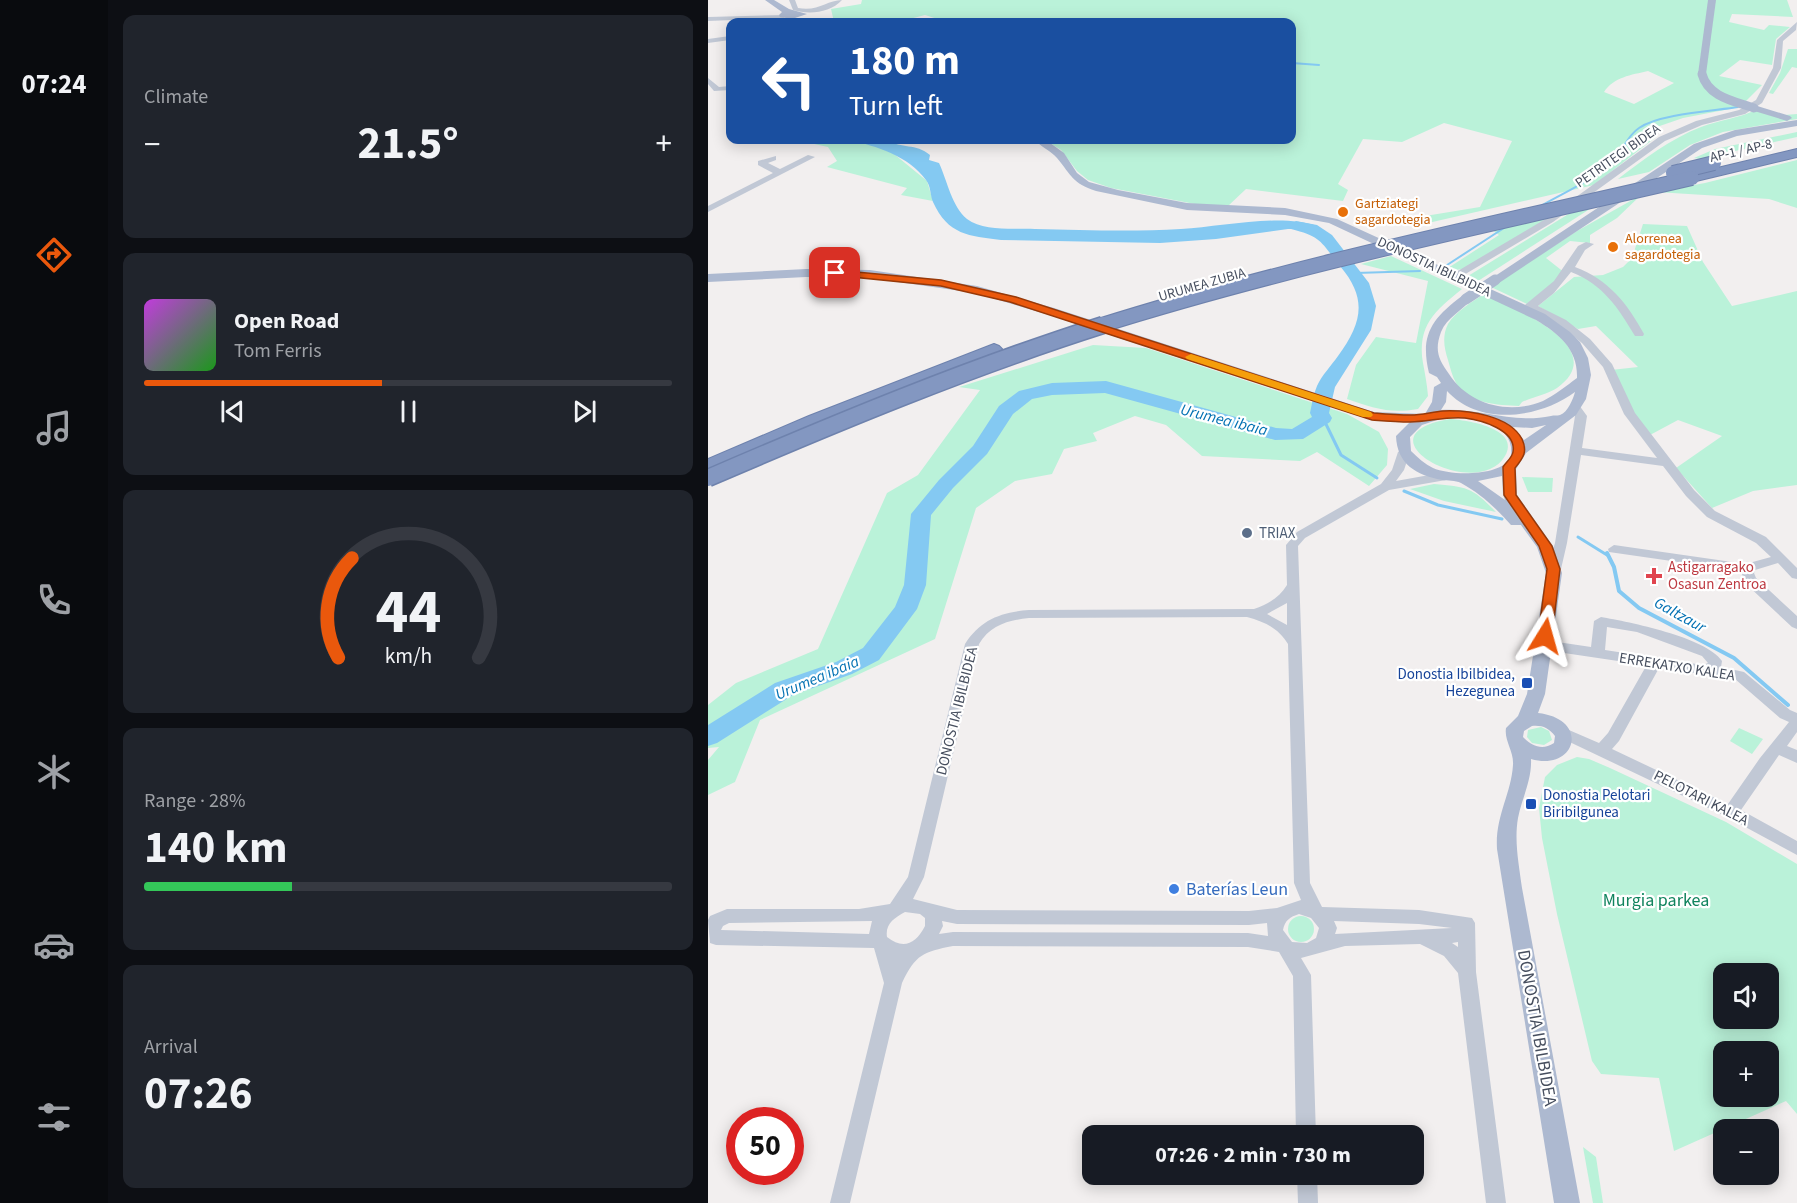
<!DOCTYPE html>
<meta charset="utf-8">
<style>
body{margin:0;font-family:"Source Sans 3",sans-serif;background:#20242c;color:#f1f3f6;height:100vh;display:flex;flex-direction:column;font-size:22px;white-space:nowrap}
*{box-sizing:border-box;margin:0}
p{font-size:20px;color:#9ea1a6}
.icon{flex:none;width:33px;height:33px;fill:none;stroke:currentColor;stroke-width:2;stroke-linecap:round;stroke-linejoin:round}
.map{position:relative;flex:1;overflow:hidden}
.details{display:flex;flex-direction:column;gap:15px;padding:15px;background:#0d0f14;width:600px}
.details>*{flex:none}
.top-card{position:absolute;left:18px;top:18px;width:570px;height:126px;border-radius:12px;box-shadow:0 3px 15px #0003;background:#1a4fa0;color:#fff;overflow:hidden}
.controls{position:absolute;left:1005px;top:963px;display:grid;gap:12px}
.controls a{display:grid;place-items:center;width:66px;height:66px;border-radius:12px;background:#171b24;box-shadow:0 3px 15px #0003;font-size:30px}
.speed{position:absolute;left:18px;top:1107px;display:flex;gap:12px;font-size:30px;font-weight:700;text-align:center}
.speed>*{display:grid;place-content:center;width:78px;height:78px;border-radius:50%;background:#171b24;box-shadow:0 3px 15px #0003;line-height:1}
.speed .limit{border:9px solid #d22;background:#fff;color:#111}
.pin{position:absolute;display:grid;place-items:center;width:51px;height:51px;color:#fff;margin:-26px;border-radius:12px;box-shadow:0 3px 9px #0006}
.me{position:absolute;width:66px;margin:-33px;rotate:8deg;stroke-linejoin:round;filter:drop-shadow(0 0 4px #0008)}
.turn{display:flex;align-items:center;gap:21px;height:126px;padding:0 24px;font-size:27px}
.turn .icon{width:78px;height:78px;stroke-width:2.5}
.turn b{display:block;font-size:42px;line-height:51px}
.big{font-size:45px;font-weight:700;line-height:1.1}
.details .card{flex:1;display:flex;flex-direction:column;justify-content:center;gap:9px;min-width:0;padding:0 21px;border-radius:12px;background:#20242c}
.details .dial{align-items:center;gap:0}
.dial svg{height:156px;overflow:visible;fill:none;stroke:#363941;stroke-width:7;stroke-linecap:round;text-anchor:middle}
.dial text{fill:#f1f3f6;stroke:none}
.song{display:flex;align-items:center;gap:18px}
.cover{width:72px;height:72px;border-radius:9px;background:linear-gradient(135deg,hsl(290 70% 55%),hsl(120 70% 35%))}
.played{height:6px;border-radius:3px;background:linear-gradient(90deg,#ea580c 45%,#363941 45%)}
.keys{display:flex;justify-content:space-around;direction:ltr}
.heat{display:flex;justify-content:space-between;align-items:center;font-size:33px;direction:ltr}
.charge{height:9px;border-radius:4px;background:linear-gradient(90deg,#34c759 28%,#363941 0)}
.trip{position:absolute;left:374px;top:1125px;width:342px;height:60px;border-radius:12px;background:#171b24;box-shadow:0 3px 15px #0003;font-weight:700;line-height:60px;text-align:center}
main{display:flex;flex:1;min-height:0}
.tabs{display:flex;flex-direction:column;width:108px;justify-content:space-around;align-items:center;background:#090b0e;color:#9ea1a6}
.tabs .icon{width:42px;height:42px}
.tabs .on{color:#ea580c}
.tabs b{font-size:27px;color:#f1f3f6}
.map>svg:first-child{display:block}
.green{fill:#baf2d9;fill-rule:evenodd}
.water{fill:#84c9f2}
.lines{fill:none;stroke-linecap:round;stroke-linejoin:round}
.stream-far2{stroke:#84c9f2;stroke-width:2}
.stream-far1{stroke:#84c9f2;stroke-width:3}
.stream{stroke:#84c9f2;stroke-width:4}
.river{fill:#84c9f2;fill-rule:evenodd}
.highway-casing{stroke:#6e82ad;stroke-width:2}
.minor{fill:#c1c8d5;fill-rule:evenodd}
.major{fill:#adb9d0;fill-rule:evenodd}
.highway{fill:#8397c1;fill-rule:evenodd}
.highway-bridge-far1-casing{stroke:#6e82ad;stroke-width:16;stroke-linecap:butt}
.highway-bridge-casing{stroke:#6e82ad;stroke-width:19;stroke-linecap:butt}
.major-bridge-far1{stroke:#adb9d0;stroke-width:9}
.major-bridge{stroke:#adb9d0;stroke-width:11}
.highway-bridge-far1{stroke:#8397c1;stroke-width:14}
.highway-bridge{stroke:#8397c1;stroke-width:16}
.route{fill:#ea580c;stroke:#983908;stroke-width:1.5}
.slow{fill:#f59e0b}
.food-dot{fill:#e8710a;stroke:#fff;stroke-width:2}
.service-dot{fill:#5c6f8a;stroke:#fff;stroke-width:2}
.health-dot{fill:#e0444e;stroke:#fff;stroke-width:2}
.transit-dot{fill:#1a4fb4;stroke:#fff;stroke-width:2}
.shop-dot{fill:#3f7fe0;stroke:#fff;stroke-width:2}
.labels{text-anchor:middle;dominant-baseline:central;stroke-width:4.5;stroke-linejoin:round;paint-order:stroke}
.far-street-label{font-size:14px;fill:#464e5e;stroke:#fff}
.far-food-label{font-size:14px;fill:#c56008;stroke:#fff;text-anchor:start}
.service-label{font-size:15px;fill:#4e5e75;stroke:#fff;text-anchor:start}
.health-label{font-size:15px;fill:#be3a42;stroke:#fff;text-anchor:start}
.street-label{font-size:15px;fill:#464e5e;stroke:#fff}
.transit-label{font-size:15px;fill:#164399;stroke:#fff;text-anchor:end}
.water-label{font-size:16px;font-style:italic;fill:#0371b3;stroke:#fff}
.near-shop-label{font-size:18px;fill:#366cbe;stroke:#fff;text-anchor:start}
.near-park-label{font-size:18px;fill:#11845e;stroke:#fff}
.near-street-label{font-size:18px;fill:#464e5e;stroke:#fff}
</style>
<main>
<nav class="tabs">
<b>07:24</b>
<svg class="icon on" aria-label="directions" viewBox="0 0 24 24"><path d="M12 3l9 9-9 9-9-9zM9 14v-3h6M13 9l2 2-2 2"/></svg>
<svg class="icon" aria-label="music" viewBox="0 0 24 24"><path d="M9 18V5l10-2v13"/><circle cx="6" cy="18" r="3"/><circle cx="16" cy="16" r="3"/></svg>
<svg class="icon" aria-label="phone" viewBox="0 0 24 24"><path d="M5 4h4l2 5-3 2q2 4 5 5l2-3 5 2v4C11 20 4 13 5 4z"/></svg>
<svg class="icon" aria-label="climate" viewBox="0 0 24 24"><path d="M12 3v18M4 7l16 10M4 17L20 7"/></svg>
<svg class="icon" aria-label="car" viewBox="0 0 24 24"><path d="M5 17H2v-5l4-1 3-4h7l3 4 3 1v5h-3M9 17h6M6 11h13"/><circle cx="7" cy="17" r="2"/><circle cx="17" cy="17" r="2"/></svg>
<svg class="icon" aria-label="filters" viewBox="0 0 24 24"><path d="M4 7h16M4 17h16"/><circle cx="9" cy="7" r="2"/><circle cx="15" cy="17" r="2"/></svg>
</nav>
<section class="details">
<div class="card"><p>Climate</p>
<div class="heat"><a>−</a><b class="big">21.5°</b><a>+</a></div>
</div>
<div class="card">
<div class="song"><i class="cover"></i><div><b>Open Road</b><p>Tom Ferris</p></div></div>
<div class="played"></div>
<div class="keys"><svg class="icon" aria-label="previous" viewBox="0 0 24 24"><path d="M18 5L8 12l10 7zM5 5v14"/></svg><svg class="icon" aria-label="pause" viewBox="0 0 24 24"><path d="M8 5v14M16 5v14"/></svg><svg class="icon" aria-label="next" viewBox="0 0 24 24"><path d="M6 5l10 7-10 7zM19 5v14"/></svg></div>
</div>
<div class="card dial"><svg viewBox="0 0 100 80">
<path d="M14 69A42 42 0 1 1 86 69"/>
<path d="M14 69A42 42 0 0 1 21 18" stroke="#ea580c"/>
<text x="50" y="56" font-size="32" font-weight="700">44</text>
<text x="50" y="72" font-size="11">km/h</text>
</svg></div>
<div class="card"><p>Range · 28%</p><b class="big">140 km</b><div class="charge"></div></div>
<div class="card"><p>Arrival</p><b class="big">07:26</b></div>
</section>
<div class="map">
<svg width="1089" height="1203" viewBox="0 0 1089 1203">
<rect width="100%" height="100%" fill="#f2efef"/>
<g class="green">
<path d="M154,0h925l6,17 -61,-3 -3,8 35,8 5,-5 21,2 -14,12 -4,26 -32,-5 -21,16 43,9 -22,22 -57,11 -35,12 8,7 -62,48 -179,41 4,-9 61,-10 32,-66 -68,-18 -42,19 -39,-3 -25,45 10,6 -5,11 -97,-12 -18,17 -33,-2 -84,-16 -23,-8 -11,-9 -16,-21 -16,-10h247v-118h-345l-22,-7 -27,7h-64l-3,-13 30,-5zM940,71l26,12 -40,21 -30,-12c10,-15 27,-17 44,-21z"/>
<polygon points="1080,49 1089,49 1089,68 1084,67 1065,94 1061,93 1072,73"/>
<path d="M1050,109l14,7 25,-2v5l-74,13 -33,13 -41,27 -31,7c26,-20 52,-40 83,-52 19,-7 39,-9 57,-18z"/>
<polygon points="1089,132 1089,137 992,159 986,158 1007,149"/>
<polygon points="88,140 141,140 166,145 186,154 219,181 225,201 193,195 199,188 119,167 129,161 120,147"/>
<polygon points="1089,160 1089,208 1061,199 948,192 997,183"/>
<polygon points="933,195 909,218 882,235 882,243 862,241 838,258 857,273 819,304 783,287 869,231"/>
<polygon points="888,205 770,281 760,276 867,210"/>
<polygon points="847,214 755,269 747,270 740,268 791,235 783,229"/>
<polygon points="935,224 979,226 995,262 1024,306 1089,291 1089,485 1045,491 1004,508 968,468 1014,436 970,420 942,435 918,404 903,370 930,367 888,326 870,329 830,306 866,277 895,275 915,267 924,258"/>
<path d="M683,256l71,33c-27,22 -45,36 -39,74 2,11 4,21 5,33l-10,13c-29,5 -44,-1 -71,-10l9,-34 20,-28 40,6 12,-62 -67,-17z"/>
<path d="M776,294c29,14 129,53 73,94 -9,6 -24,9 -35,14l-3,4c-21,-1 -51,-2 -63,-23 -4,-7 -6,-16 -8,-23 -4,-12 -6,-24 0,-36 8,-13 24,-22 36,-30z"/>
<polygon points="385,345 438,348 639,414 671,432 680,449 679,465 661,486 609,452 592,461 494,456 458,425 427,416 385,433 389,441 356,449 344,474 307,481 268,508 227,639 52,720 27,782 0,795 0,760 11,747 0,748 0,705 28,683 110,649 179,493 210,475 272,390 251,387"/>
<path d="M742,419c16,1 71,9 55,37 -28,48 -153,-21 -55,-37z"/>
<polygon points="814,477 845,478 844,492 820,492"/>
<path d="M726,484c33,3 38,3 62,28l-52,-11 -34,-12z"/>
<polygon points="833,727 841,731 844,740 836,745 824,743 819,737 820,730"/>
<polygon points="1031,728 1055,739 1044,754 1022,741"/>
<path d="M869,757l12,2 21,9 116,54 71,42v250l-11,-13 -112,50 -15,-73 -58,-4 -9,-13 -35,-147 -15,-76 -3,-30 6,-31 12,-12zM1016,974h44v44h-44zM1016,1052h44v44h-44z"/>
<circle cx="593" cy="929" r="13"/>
<polygon points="875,1147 888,1157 895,1203 885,1203"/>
</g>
<path class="water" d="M141,140h39c13,9 28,3 42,15l-1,5 10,3c8,17 13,44 28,56 17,13 48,9 68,10 48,1 97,3 146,0 40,-2 99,-16 136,-3l8,10 -23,-7h-14l-72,10 -56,4 -159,-3c-32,-4 -53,-5 -68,-38 -3,-7 -2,-16 -7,-22 -17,-24 -50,-34 -77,-40z"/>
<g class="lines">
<g class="stream-far2">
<polyline points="584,63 611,65"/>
<path d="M831,207c22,-13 48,-24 68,-40 16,-12 17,-29 32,-39 20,-14 74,-17 99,-21"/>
<polyline points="736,267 799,226"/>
<polyline points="648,273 712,271"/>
</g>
<g class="stream-far1">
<polyline points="615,418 633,455 669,478"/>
<polyline points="696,491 730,505 794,519"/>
<polyline points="870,537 899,555"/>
</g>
<polyline class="stream" points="899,553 906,567 911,591 931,608 1026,658 1080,705"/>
<path class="river" d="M588,221l21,4 15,10 37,48 7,23 -5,24 -36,57 -6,26 3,5 -2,4 -27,17 -28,1 -170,-47 -53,2 -20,4 -19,15 -26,40 -34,34 -22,27 -5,70 -9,24 -38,51 -27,14 -59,21 -76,48 -9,3v-21l67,-42 61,-21 27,-14 32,-41 9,-22 7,-71 28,-34 34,-34 26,-40 20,-15 33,-8 54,-2 170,47 16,1 20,-12 -2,-4c2,-9 3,-18 7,-27 5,-11 14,-20 21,-30 24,-33 30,-57 2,-90 -20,-25 -18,-29 -49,-37l-3,-3z"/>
<g class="highway-casing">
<g id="highway">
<polygon points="1089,149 1089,157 984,182 978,178 980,175"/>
<polygon points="286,344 291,346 294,349 291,352 113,422 0,470 0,459 101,416"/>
</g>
</g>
<g class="minor">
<path d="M81,0h6l3,8c20,4 29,-8 44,-8 -12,13 -33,15 -49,10z"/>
<polygon points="78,15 76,18 0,21 0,17"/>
<polygon points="1089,22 1088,30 1075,41 1073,68 1054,103 1037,114 994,125 957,141 845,222 749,279 743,279 743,275 839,218 951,137 988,121 1031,110 1048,100 1065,68 1069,40"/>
<polygon points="22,36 22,40 0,43 0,39"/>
<polygon points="0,78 11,87 22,86 22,90 6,91 0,84"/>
<polygon points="100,155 107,157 0,212 0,206 65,173 50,165 50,161 68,156 68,160 60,163 72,169"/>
<path d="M878,242l8,2 -9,6 -10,17c34,13 52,36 69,67l-1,2h-8c-17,-28 -31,-51 -64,-64l-17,21 -16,13 28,14 24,19 22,25 23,49 59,77 21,21 51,26 31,31v11l-5,-1 -14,-15 -23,7 -1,3 2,5 41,38v13l-5,-2 -47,-44 -4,-12 -132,-19 -1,-3 6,-4 118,17 17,1 22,-6 -15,-14 -49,-26 -21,-21 -23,-30 -82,-11 -14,88 -6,26 -7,4 -7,-4 8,-26 20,-127 -6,-9 2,-2h8l8,11 -5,32 75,10 -33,-44 -21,-47 -21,-24 -24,-19 -27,-14 -7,3 -5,-3 35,-29 24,-35z"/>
<path d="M696,448l6,4 -6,18 -8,11 50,-9 6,4 -6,4 -57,10 -84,48 -7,8 12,337 12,24 97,3 53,8 3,5 1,49 30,231h-20l-28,-230 -14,-17 -24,-12 -75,2 -44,12 10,17 5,161h-20l-3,-160 -14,-24 -31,-5 -295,-1c-30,6 -37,8 -51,37l-52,220h-20l54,-220 -10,-35 -158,-3 -6,-2 -2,-23 2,-4 17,-7h132l31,-5 18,-27 57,-233c15,-24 36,-32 64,-34l225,-1c14,-5 25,-11 33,-24l-1,-40 11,-13 84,-48 11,-14 6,-18zM579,603v22l-20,-11zM539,617c18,5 31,11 41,27l6,239 7,17 -24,8 -28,3 -292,-1 -44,-11 11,-22 55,-233c11,-19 30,-24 50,-26zM197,912l15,2 5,4v8c-9,18 -22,24 -38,11 -2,-13 7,-19 18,-25zM591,914l12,4 8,10 -3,10 -9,5 -15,-1 -9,-12c2,-10 7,-13 16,-16zM164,921l-3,13 -148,-4 2,-4 6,-3zM234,921l15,3 292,1 18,-2 1,13 -20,-3 -295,-1 -14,2 4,-8zM626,921l85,3 33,4 -117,6 2,-6zM750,942v5l-6,-4z"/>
<path d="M893,617c28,5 105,20 121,44l-1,6 23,5 46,38 7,3v19l-10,14 10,4v13l-18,-8 -38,55 56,31v14l-72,-39 -168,-80 -3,-4 3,-4 5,-1 37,16 9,-10 37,-65v-3l-101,-15 -7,-5 7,-5 47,7 3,-26zM899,627l30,5 65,24 6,7 -5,2 -98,-15zM951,668l76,11 45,39 9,4 -29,36 -32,46 -116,-55 7,-8z"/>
<polygon points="589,1174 609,1174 610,1203 590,1203"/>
</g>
<g class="major">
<polygon points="57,0 66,0 81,9 99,14 84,19 72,17 71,15 74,12"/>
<polygon points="1000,0 1008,0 998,74 994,77 990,74"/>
<polygon points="1046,105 1082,116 1084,118 1079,121 1043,110 1043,106"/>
<polygon points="1089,120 1089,126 1029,136 994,148 791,283 787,284 781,280 986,144 1027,130"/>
<path d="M327,140h11l18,13 13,20 12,9 29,8 69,13 98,5 52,11 208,95 25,18 10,10 8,16 3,17 -5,24 -10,16 -50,38 -10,16 1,26 36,51 9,27 -17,121 -7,19c53,6 38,59 -7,46 1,21 -9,39 -13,59 -4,23 1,47 4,70l58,315h-26l-57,-354c-2,-33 14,-54 16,-84 1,-14 -9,-24 -7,-37l12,-12 9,-22 19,-121 -9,-26 -16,-22h-10c-15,-17 -30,-31 -50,-42 -6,-3 -13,-2 -19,-3 -26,-5 -45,-16 -46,-44l14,-14 -42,-3 -322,-105 -71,-21 -105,-15 -64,-1 -98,5v-8l98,-5 64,1 107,16 77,22 320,104 51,2 7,-12 2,-15 7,-4 -4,-6 -8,-4c-9,-37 2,-54 33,-77l4,-1 6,4c-10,12 -25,18 -31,33 -7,19 -2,28 8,42 20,31 60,41 94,27 12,-6 23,-15 34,-23 1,-29 -18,-44 -41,-58l-207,-97 -44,-8 -98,-5 -91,-19c-24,-8 -24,-15 -39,-33 -6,-7 -16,-11 -22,-18zM739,391c33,36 93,27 128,1 -2,7 -7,20 -15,23 -3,1 -6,0 -9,1 -39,8 -71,-8 -110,-6l5,-8zM735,418c21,0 64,1 68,29 0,5 1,8 -2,13 -12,16 -58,16 -76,8 -8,-4 -15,-10 -22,-17l-1,-14 12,-12zM838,425l-22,15 -12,-13 20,1zM794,476l1,19 2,5 -27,-19zM824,726c10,-1 17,2 23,10l-1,7c-12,8 -22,3 -31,-6l1,-6z"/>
</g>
<use href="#highway" class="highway"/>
<g class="highway-bridge-far1-casing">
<g id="highway-bridge-far1">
<polyline points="965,173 1006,163"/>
<path d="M391,326c194,-61 394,-102 593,-148"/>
</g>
</g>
<g class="highway-bridge-casing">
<path id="highway-bridge" d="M0,478c130,-56 260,-110 395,-153"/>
</g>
<path class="major-bridge-far1" d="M994,74c6,23 32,27 52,34"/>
<polyline class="major-bridge" points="758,299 787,280"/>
<use href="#highway-bridge-far1" class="highway-bridge-far1"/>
<use href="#highway-bridge" class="highway-bridge"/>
</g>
<path class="route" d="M127,270l106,10 75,17 358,116c12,1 24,2 37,2 10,0 21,-3 32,-4 25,-1 66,4 79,28 6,13 1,19 -7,29l1,27 36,51 8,23 -8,67 -7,5 -7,-5 9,-67 -8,-23 -35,-51 -1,-28c3,-5 9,-9 10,-15 4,-22 -32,-32 -48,-34 -19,-2 -37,4 -55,4 -13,0 -25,-1 -38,-2l-362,-118 -69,-16 -109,-11v-4z"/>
<polygon class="slow" points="483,354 663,412 665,415 663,417 655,417 479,359 477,357"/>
<g class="food-dot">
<circle cx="635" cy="212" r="6"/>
<circle cx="905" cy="247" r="6"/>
</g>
<circle class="service-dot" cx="539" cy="533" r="6"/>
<path class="health-dot" d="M943 567h6v6h6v6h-6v6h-6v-6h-6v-6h6z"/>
<g class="transit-dot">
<rect x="813" y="677" width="12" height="12" rx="3"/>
<rect x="817" y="798" width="12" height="12" rx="3"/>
</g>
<circle class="shop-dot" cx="466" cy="889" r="6"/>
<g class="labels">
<g class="far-street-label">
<text transform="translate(1033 151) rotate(-13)">AP-1 / AP-8</text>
<text transform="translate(910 156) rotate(-35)">PETRITEGI BIDEA</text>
<text transform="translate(726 267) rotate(25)">DONOSTIA IBILBIDEA</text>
<text transform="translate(494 285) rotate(-16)">URUMEA ZUBIA</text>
</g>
<g class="far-food-label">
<text x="647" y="204">Gartziategi<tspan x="647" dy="16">sagardotegia</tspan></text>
<text x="917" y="239">Alorrenea<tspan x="917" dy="16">sagardotegia</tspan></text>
</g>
<g class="service-label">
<text x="551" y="533">TRIAX</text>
</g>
<g class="health-label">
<text x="960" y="567">Astigarragako<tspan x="960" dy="17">Osasun Zentroa</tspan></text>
</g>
<g class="street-label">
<text transform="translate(969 667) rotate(9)">ERREKATXO KALEA</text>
<text transform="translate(249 711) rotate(-76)">DONOSTIA IBILBIDEA</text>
<text transform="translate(993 798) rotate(27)">PELOTARI KALEA</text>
</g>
<g class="transit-label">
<text x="807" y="674">Donostia Ibilbidea,<tspan x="807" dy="17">Hezegunea</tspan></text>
<text x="835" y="795" text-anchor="start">Donostia Pelotari<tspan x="835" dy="17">Biribilgunea</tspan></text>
</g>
<g class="water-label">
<text transform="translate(516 420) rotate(14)">Urumea ibaia</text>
<text transform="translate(972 615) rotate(29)">Galtzaur</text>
<text transform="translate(109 678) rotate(-23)">Urumea ibaia</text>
</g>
<g class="near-shop-label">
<text x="478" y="889">Baterías Leun</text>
</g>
<g class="near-park-label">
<text x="948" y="900">Murgia parkea</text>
</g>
<g class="near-street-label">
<text transform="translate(829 1028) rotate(80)">DONOSTIA IBILBIDEA</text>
</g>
</g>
</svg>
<div class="controls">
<a><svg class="icon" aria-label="sound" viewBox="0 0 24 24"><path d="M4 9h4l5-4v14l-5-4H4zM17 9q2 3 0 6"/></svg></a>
<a>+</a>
<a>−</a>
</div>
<div class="speed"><div class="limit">50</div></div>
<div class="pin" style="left:127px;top:273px;background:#d93025"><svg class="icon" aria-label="arrive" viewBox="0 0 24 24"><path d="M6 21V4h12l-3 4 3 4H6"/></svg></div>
<svg class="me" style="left:837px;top:636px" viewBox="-20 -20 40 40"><path d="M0-17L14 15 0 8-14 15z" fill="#ea580c" stroke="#fff" stroke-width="4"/></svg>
<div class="trip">07:26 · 2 min · 730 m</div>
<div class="top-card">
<div class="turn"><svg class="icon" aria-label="left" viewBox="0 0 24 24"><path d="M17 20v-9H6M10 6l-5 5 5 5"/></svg><div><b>180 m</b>Turn left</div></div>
</div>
</div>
</main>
